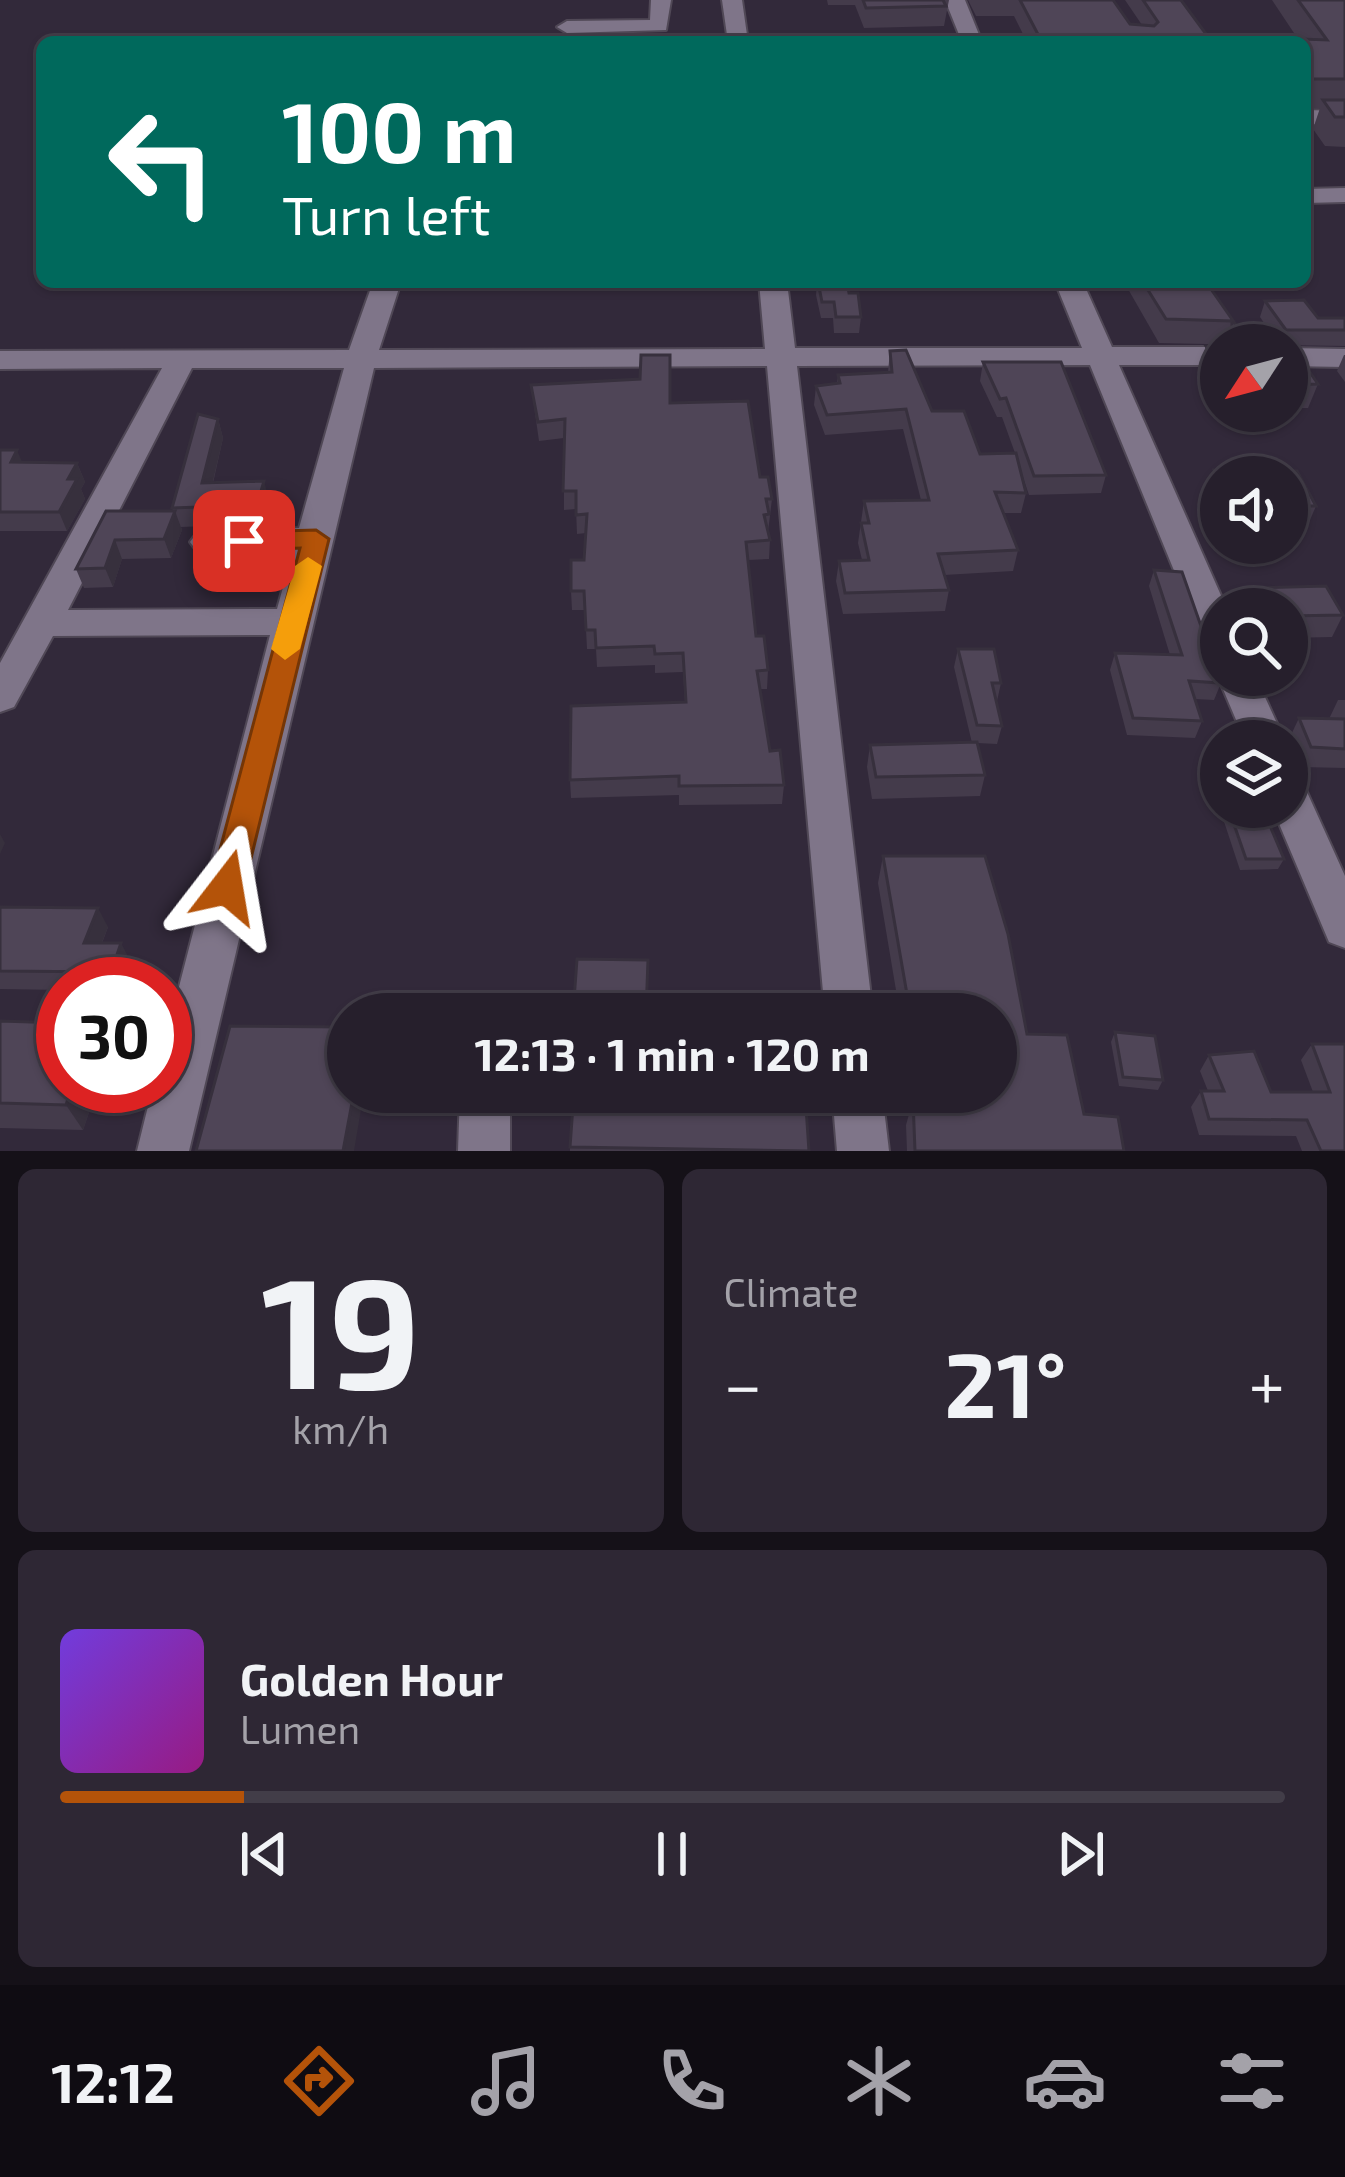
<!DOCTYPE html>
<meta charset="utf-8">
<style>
body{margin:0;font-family:"Exo 2",sans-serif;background:#2e2734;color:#f1f3f6;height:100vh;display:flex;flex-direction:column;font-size:45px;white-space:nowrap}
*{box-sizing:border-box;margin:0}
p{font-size:39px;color:#a4a2a9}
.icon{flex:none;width:66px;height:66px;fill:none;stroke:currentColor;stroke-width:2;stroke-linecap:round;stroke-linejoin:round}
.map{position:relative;height:1151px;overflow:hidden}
.sheet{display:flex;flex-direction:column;gap:18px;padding:18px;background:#151118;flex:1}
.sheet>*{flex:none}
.hud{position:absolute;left:36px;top:36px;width:1275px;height:252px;border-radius:18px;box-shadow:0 3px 9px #0004,0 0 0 3px #423d48;background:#00695c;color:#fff;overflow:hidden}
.needle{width:78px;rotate:234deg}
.controls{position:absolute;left:1200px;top:324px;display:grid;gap:24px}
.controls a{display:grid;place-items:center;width:108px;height:108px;border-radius:50%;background:#261f2c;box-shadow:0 3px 9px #0004,0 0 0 3px #423d48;font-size:60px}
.speed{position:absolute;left:36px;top:957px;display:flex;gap:24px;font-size:60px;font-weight:700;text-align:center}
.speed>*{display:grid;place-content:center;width:156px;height:156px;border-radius:50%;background:#261f2c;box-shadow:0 3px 9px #0004,0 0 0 3px #423d48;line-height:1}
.speed .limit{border:18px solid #d22;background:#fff;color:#111}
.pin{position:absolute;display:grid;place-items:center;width:102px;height:102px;color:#fff;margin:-51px;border-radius:24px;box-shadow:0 6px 18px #0006}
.me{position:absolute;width:132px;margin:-66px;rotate:14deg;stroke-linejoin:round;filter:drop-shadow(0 0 9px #0008)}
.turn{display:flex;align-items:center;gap:42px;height:252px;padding:0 48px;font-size:54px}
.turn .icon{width:156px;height:156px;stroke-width:2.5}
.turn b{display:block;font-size:84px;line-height:102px}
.big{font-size:90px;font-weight:700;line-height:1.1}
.sheet .card{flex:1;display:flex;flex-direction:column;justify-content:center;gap:18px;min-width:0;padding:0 42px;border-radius:18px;background:#2e2734}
.sheet .dial{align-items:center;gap:0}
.dial b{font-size:156px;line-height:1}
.song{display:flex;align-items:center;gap:36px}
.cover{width:144px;height:144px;border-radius:18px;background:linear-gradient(135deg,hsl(260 70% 55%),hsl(310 70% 35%))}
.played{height:12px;border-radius:6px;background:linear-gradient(90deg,#b45309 15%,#423d48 15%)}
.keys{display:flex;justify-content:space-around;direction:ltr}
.heat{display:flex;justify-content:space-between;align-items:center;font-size:66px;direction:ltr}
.sheet .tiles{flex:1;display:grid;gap:18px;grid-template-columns:1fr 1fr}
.card:last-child{grid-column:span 2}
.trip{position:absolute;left:327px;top:993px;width:690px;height:120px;border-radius:60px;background:#261f2c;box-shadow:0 3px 9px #0004,0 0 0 3px #423d48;font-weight:700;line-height:120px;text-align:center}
.menu{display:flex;height:192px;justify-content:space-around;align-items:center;background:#0f0c12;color:#a4a2a9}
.menu .icon{width:84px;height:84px}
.menu .active{color:#b45309}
.menu b{font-size:54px;color:#f1f3f6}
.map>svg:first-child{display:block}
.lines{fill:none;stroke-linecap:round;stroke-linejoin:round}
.minor-casing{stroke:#504856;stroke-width:4}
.minor{fill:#7f7589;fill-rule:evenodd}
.wall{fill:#443b4b}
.shaded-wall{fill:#37303d}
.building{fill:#4f4557;stroke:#37303d;stroke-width:3}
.route{fill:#b45309;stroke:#753606;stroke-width:3}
.slow{fill:#f59e0b}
</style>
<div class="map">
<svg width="1345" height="1151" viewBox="0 0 1345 1151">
<rect width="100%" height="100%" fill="#32293a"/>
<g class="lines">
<g class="minor-casing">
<g id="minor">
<polygon points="651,0 671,0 666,30 567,33 557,27 567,21 650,20"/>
<polygon points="722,0 742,0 748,42 728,42"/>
<polygon points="945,0 965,0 982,42 962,42"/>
<polygon points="1305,110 1345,111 1345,125 1305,124"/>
<polygon points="1345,188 1345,202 1305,203 1305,189"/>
<path d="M373,282h28l-22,68 386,-1 -6,-67h28l8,66h287l-27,-66h28l29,65h109v18h-102l108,244h-6v44l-13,-4 -6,-10 -112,-274 -293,1 76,648h-48l-58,-648 -393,2 -185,783h-52l16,-65h12v-45l105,-406 -217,1 -39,71 -14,5v-49l162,-295 -162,1v-18l349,-1zM192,368h152l-45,160 -91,2 -12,4 -6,8 6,8 12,4 85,-3 -16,58 -209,1z"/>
<polygon points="1287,348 1345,349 1345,367 1287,366"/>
<polygon points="1221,667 1221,675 1255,675 1285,741 1245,741 1217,675"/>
<polygon points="1287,776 1302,781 1345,876 1345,948 1329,942 1272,807 1287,807"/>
<polygon points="460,1092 510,1092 510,1151 458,1151"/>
<polygon points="832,1092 882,1092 889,1151 837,1151"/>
</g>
</g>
<use href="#minor" class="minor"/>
</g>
<g class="wall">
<polygon points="827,0 949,0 944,26 864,28 855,5 828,5"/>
<polygon points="968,0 1113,0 1130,24 1142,25 1125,0 1181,0 1209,38 1208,42 1027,42 1014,16 976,16"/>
<polygon points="1272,0 1345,0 1345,147 1325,146 1313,129 1320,108 1305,108 1305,42 1274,42 1275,38 1298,39"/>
<polygon points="817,282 849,293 861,317 859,333 834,333 833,318 821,318 816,295"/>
<polygon points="1124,282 1206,282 1250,345 1159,343"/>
<polygon points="1265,301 1318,318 1345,318 1345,346 1279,345 1260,317"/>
<polygon points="1221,345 1221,393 1214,392 1198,370 1206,346"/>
<polygon points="1287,348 1318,384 1308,408 1287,408"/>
<polygon points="890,351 932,411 980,454 1015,453 1002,417 997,417 980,381 983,362 1106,475 1101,493 1029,495 1018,463 1026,493 1021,513 1003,513 1018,550 1013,571 944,575 949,590 945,611 843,614 836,581 839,561 862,560 858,543 864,501 921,500 903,429 825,435 814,405 816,386 837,384 838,375 888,372"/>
<polygon points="1344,355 1345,355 1345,382 1337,371"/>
<polygon points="531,385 670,403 760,477 772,499 768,532 770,540 769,559 748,560 756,636 768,670 767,689 760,689 770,751 784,785 782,804 679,805 679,795 571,798 570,780 685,702 683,672 655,673 655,665 597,667 596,649 587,649 585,610 572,610 571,591 584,560 586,533 577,534 576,509 564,510 564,438 539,441"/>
<polygon points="218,419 223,438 213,483 269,500 262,524 181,527 182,530 171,558 122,559 113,587 84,588 76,569 106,511 173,511 172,508"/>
<polygon points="0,450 22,462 77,463 85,482 81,489 85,499 67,531 0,531"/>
<polygon points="1214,470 1297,471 1316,506 1307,527 1287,527 1287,477 1221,477 1221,524 1206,491"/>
<polygon points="1154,570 1221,683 1214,700 1195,699 1202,721 1195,738 1127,735 1110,670 1115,653 1170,655 1149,586"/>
<polygon points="1254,588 1343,615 1332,637 1287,638 1287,609 1245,609"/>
<polygon points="958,649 1001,683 997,701 1002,726 997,744 977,743 985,775 980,796 872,799 867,767 870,745 972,743 954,667"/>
<polygon points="1338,700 1345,700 1345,768 1301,767 1290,737 1299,718 1329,719"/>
<polygon points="1208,750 1221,750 1221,807 1262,807 1284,859 1278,869 1240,870 1204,761"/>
<polygon points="883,856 1027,1034 1084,1114 1124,1151 907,1151 906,1125 913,1100 949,1103 947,1092 996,1092 996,1014 900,1014 878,883"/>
<polygon points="0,907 108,927 102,943 131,962 124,984 63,984 63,990 0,989"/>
<polygon points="0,1021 63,1086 98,1086 83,1130 0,1128"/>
<polygon points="1115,1032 1163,1080 1158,1090 1119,1086 1111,1042"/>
<polygon points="1312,1044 1345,1044 1345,1151 1302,1151 1296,1136 1199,1135 1191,1107 1201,1091 1208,1091 1200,1071 1209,1055 1271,1092 1313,1092 1301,1060"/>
<polygon points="570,1147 809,1151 570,1151"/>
</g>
<g class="shaded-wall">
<polygon points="218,419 223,438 208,502 202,483"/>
<polygon points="17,450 25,469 11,462"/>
<polygon points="77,463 85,482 81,489 85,499 67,531 59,512 68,479"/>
<polygon points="264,481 269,500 262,524 257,505"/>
<polygon points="175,511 182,530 171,558 164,539"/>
<polygon points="115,540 122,559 113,587 105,568"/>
<polygon points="0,834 5,843 0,854"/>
<polygon points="98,908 108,927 94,962 84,943"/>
<polygon points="121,943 131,962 124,984 117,984 111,972"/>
<polygon points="72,1086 98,1086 83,1130 66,1105"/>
<polygon points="354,1092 364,1092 354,1151 343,1151"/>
</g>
<g class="building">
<polygon points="863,0 943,0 946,6 866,8"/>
<polygon points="1020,0 1113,0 1130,24 1154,26 1158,22 1143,0 1181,0 1209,38 1086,35 1089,42 1042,42"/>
<polygon points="1298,0 1345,0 1345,79 1305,79 1305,42 1278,42 1275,38 1327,40"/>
<polygon points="1323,100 1345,100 1345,117 1335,117"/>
<polygon points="818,282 847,282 849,293 858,293 861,317 836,317 834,302 822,302"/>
<polygon points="1143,282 1206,282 1250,345 1226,345 1232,345 1232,321 1166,319"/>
<polygon points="1304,300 1318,318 1345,318 1345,330 1286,330 1265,301"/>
<polygon points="1221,345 1221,368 1206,346"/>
<polygon points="1287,348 1293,348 1318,384 1287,385"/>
<polygon points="906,350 932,411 964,411 980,454 1016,453 1026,493 995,492 1018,550 938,554 949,590 845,593 839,561 869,560 861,523 869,523 864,501 929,500 906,409 827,415 816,386 840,383 838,375 892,372 890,351"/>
<polygon points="641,355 670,355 670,403 748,401 760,477 768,477 772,499 766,499 769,514 764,515 770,540 746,542 756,636 764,636 768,670 757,671 770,751 780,750 784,785 679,786 679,776 570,780 571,706 686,702 683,653 655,654 654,646 596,648 595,630 586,630 584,591 571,591 571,560 584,560 587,514 576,515 576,491 563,491 565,419 538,422 531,385 640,379"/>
<polygon points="983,362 1061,362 1106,475 1034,476 1006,398 1000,399"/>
<polygon points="198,414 218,419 202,483 264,481 257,505 172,508"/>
<polygon points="0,450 17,450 11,462 77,463 68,479 77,479 59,512 0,512"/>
<polygon points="1214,470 1297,471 1316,506 1287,506 1287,477 1221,477 1221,486"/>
<polygon points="106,511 175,511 164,539 115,540 105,568 76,569"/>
<polygon points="1154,570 1182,572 1221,683 1189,681 1202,721 1133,718 1115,653 1182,655"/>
<polygon points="1326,586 1343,615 1287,616 1287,609 1265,609 1254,588"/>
<polygon points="958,649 994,649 1001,683 992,683 1002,726 977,725"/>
<polygon points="1299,718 1345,719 1345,749 1311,747"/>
<polygon points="977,742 985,775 876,777 870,745"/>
<polygon points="1208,750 1221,750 1221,788"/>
<polygon points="1228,807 1262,807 1284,859 1246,859"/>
<polygon points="883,856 985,856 1008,934 1027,1034 1067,1035 1084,1114 1118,1117 1124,1151 915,1151 913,1100 960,1104 958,1092 996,1092 996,1014 947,1014 945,1000 908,1000"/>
<polygon points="0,907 98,908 84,943 121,943 111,972 0,971"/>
<polygon points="577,959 648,960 646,1014 573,1014"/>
<polygon points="0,1021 63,1023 63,1086 72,1086 66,1105 0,1103"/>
<polygon points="230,1026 348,1027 348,1092 354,1092 343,1151 196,1151"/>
<polygon points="1115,1032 1155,1036 1163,1080 1123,1077"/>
<polygon points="1312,1044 1345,1044 1345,1151 1321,1151 1307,1120 1209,1119 1201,1091 1224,1091 1209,1055 1254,1051 1271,1092 1330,1092"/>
<polygon points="574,1092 805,1092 809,1151 570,1147"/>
</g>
<polygon class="route" points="316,530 329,539 244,887 239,897 227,901 215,897 210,887 300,548 244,550 231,541 244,532"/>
<polygon class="slow" points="308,557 322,566 300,649 285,660 271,649 295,566"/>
</svg>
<div class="controls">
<a><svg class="needle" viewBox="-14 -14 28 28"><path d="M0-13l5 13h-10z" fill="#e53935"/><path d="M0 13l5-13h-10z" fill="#a4a2a9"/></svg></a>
<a><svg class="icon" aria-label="sound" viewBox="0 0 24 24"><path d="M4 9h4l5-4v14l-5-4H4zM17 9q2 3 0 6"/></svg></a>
<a><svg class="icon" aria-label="search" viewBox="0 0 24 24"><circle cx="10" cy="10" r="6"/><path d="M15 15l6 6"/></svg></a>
<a><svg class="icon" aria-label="layers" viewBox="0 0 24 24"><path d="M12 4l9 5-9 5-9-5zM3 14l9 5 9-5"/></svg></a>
</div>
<div class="speed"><div class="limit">30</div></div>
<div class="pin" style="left:244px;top:541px;background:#d93025"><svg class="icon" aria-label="arrive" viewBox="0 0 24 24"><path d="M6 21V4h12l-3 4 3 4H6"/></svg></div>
<svg class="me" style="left:227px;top:887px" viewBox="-20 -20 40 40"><path d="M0-17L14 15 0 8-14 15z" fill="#b45309" stroke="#fff" stroke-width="4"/></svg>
<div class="trip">12:13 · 1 min · 120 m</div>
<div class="hud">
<div class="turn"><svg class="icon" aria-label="left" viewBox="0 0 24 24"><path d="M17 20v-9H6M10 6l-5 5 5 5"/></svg><div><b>100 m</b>Turn left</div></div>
</div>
</div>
<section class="sheet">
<div class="tiles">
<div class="card dial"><b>19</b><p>km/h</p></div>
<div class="card"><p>Climate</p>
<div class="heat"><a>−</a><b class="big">21°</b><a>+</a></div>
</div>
<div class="card">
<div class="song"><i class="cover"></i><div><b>Golden Hour</b><p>Lumen</p></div></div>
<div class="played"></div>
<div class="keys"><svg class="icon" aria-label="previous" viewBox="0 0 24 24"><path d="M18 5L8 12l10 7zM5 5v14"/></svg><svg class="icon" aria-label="pause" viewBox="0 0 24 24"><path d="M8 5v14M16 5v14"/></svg><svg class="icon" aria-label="next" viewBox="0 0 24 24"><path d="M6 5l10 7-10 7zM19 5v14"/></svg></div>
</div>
</div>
</section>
<nav class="menu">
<b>12:12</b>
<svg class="icon active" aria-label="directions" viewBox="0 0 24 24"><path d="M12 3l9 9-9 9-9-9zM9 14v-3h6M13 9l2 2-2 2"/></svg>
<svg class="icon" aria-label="music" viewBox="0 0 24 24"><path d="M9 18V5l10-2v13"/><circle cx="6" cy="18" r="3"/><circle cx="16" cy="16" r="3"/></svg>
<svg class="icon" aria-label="phone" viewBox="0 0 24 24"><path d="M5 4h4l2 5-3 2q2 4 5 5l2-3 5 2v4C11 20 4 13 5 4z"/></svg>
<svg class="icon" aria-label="climate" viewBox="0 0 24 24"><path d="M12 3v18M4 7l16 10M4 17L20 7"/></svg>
<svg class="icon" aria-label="car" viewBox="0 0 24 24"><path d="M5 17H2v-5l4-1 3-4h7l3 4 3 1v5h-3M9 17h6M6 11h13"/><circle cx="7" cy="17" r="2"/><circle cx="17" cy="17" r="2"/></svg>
<svg class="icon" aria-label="filters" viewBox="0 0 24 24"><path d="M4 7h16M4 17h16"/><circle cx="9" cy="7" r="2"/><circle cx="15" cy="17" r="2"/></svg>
</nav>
